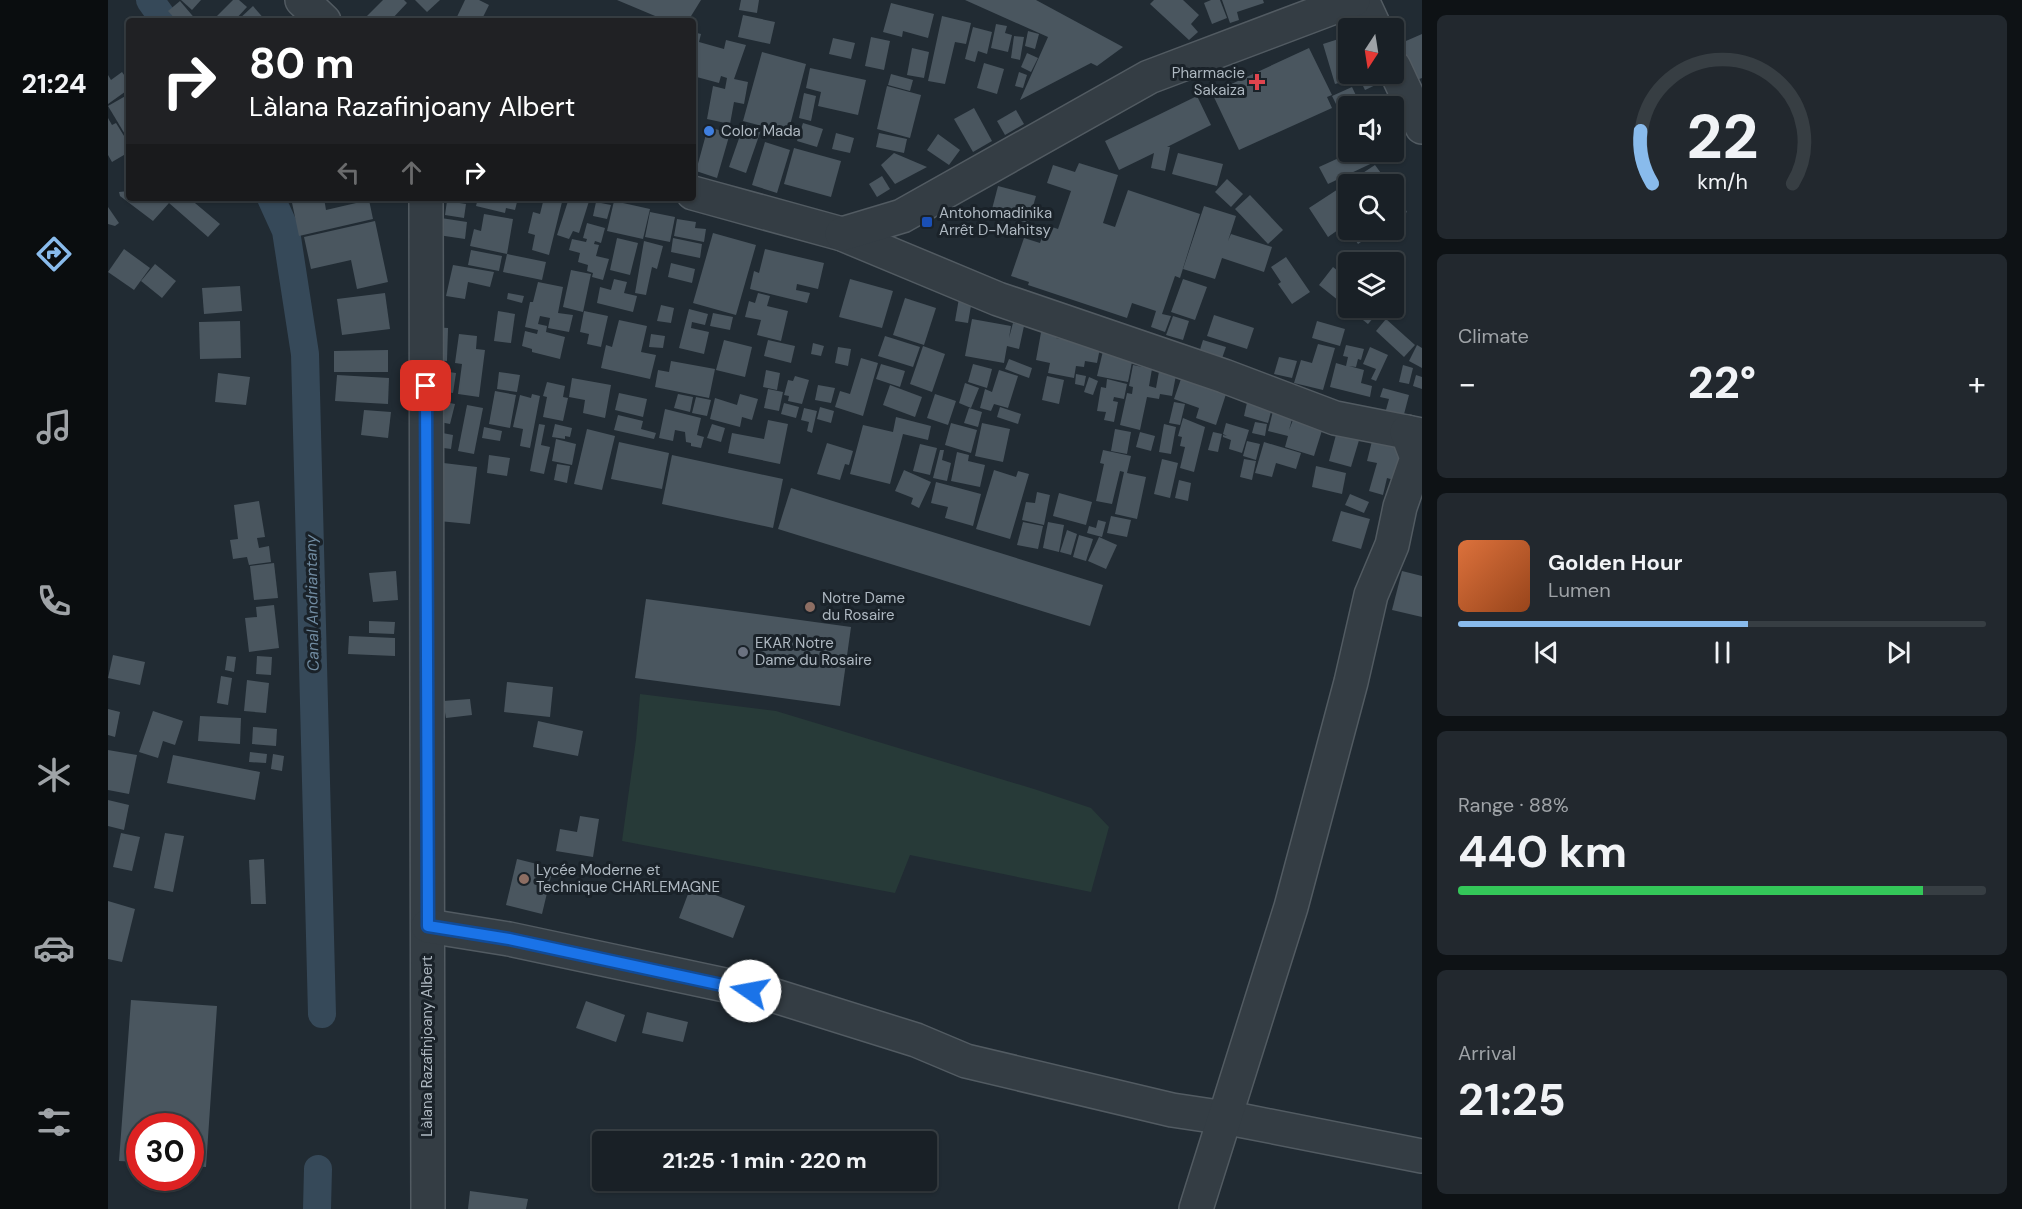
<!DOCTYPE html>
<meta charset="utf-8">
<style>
body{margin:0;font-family:"DM Sans",sans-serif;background:#22282e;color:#f1f3f6;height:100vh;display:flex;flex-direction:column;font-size:22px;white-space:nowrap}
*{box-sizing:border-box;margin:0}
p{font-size:20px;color:#9fa3a7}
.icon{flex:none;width:33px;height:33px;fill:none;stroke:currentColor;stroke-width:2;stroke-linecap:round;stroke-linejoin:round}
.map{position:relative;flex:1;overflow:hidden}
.side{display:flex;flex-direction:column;gap:15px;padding:15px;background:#0e1215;width:600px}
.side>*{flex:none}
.hud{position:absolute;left:18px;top:18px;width:570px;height:183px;border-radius:6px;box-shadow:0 2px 4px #0004,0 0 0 2px #373e43;background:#202124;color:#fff;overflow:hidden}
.needle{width:39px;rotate:192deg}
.buttons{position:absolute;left:1230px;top:18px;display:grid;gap:12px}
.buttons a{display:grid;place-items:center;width:66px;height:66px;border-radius:6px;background:#192026;box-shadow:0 2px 4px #0004,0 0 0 2px #373e43;font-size:30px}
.speed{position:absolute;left:18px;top:1113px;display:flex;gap:12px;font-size:30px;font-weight:700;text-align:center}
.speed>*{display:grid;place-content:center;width:78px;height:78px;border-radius:50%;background:#192026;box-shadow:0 2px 4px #0004,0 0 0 2px #373e43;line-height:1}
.speed .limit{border:9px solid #d22;background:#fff;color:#111}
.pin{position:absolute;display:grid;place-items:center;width:51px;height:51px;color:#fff;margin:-26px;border-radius:12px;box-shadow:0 3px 9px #0006}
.me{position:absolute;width:66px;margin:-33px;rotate:282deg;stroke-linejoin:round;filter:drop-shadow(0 0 4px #0008)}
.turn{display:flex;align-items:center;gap:21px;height:126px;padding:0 24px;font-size:27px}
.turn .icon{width:78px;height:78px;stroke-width:2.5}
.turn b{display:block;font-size:42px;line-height:51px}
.lanes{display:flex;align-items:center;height:57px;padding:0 24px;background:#0003;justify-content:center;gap:30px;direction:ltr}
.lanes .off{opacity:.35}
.big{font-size:45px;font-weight:700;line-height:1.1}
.side .widget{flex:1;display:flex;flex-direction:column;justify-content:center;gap:9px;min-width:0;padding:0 21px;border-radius:9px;background:#22282e}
.side .dial{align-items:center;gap:0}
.dial svg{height:156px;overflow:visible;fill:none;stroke:#373e43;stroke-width:7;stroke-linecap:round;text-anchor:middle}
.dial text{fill:#f1f3f6;stroke:none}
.song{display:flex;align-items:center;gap:18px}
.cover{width:72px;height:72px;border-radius:9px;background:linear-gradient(135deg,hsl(20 70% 55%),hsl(20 70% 35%))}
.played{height:6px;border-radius:3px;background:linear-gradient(90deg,#89bbec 55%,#373e43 55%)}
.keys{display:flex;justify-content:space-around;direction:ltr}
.heat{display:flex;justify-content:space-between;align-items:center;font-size:33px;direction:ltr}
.charge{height:9px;border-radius:4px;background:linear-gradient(90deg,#34c759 88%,#373e43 0)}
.trip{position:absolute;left:484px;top:1131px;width:345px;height:60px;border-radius:6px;background:#192026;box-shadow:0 2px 4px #0004,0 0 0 2px #373e43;font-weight:700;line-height:60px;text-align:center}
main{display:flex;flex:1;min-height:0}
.dock{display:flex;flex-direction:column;width:108px;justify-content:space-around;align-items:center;background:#0a0d0f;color:#9fa3a7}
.dock .icon{width:42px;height:42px}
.dock .active{color:#89bbec}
.dock b{font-size:27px;color:#f1f3f6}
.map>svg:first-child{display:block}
.green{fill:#273a38}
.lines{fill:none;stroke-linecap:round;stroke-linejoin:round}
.canal{stroke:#364959;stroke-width:28}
.building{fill:#4a565f}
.minor-casing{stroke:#525b62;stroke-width:36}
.minor{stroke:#343d44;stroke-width:33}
.route-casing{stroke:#114b97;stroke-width:15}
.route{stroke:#1a73e8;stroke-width:10}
.health-dot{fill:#e0444e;stroke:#1a2229;stroke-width:2}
.shop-dot{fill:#3f7fe0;stroke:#1a2229;stroke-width:2}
.transit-dot{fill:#1a4fb4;stroke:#1a2229;stroke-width:2}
.education-dot{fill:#8d6e63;stroke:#1a2229;stroke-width:2}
.worship-dot{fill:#6b7280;stroke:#1a2229;stroke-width:2}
.labels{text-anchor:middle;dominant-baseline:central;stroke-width:6;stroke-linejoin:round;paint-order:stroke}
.poi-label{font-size:15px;fill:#aeb8c1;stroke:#1a2229;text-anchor:start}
.street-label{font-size:15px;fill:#aeb8c1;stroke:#1a2229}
.water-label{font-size:16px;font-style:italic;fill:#718ca2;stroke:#1a2229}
</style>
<main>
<nav class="dock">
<b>21:24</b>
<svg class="icon active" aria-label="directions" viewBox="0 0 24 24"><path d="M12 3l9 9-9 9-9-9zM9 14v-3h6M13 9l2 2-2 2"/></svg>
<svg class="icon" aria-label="music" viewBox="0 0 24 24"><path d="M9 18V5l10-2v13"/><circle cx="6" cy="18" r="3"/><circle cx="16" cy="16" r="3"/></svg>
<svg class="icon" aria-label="phone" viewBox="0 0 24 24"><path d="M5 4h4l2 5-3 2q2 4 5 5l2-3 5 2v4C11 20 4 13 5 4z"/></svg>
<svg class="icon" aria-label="climate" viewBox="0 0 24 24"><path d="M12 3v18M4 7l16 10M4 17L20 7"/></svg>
<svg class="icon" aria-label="car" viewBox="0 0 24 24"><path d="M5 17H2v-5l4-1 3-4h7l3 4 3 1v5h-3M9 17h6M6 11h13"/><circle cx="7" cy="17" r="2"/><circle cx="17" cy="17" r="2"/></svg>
<svg class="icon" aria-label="filters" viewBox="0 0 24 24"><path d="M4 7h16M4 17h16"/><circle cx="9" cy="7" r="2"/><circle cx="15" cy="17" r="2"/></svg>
</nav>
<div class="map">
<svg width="1314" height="1209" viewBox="0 0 1314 1209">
<rect width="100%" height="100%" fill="#212b33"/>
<polygon class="green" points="532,694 668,711 926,789 983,808 1001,827 983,892 802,855 787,893 514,841 528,740"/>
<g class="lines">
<g class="canal">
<polyline points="42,0 57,21"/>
<polyline points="163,198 178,231 197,354 214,1014"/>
<polyline points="209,1209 210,1169"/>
</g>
</g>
<g class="building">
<polygon points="73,0 93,0 84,10"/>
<polygon points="125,0 131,0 139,7 126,21 104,21"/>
<polygon points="275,0 296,0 299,3 282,21 254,21"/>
<polygon points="307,0 332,0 319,12"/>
<polygon points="357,0 371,0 381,5 373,21 347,21"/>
<polygon points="509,0 593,0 580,21 559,21"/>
<polygon points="633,0 651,0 649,13 631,10"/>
<polygon points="857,0 928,0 1015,47 989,66 983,63 912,100 940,37"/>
<polygon points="1046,0 1075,0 1091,15 1083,24 1090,32 1081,40 1042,4"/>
<polygon points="1103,0 1112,0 1119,18 1104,24 1096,3"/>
<polygon points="1114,0 1155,0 1156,3 1129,12 1131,20 1122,23"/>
<polygon points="72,1 89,21 69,21 60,11"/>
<polygon points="783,3 826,14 820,38 795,31 794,37 775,32"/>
<polygon points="145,6 158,21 129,21"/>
<polygon points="635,15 667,22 662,44 630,37"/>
<polygon points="834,16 863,23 858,44 847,42 837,84 820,81"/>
<polygon points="888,24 899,26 897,33 904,35 900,52 883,48"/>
<polygon points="865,27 884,32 879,54 870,51 867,62 857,59"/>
<polygon points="920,31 931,34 927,49 917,46"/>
<polygon points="585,32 593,34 591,42 616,49 618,40 638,45 626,79 640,82 636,104 626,102 622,124 599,119 605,86 617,89 619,78 613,76 611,83 585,76"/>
<polygon points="1314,34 1314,78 1306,81 1291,44"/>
<polygon points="906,36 916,37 912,60 903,58"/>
<polygon points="1240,36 1240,59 1235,61 1241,80 1227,84 1215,44"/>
<polygon points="763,37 782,41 776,70 757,66"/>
<polygon points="725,38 747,43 743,59 721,54"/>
<polygon points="804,48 821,52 816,78 799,75"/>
<polygon points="1201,48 1224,95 1219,97 1224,108 1131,150 1104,93"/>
<polygon points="654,52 698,64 680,133 635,121"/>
<polygon points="919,53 930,58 923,72 913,67"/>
<polygon points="876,63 896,69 889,94 869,88"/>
<polygon points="702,68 758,80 750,115 710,106 713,92 698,88"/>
<polygon points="14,72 21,82 21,89 0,104 0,75 3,80"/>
<polygon points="911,72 919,75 915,88 907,86"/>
<polygon points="783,74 805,80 802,91 780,85"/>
<polygon points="1249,74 1273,74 1276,81 1257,90"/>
<polygon points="779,86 813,95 802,138 769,129"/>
<polygon points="1244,87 1253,106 1240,106 1240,128 1224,96"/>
<polygon points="696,93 708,96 703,121 691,118"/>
<polygon points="21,94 21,141 0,106"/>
<polygon points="1089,96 1103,125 1059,147 1062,147 1057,171 1043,168 1046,153 1011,170 997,141"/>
<polygon points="866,108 884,141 865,152 846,119"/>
<polygon points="908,110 916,124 897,135 889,121"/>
<polygon points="0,118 4,125 8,123 21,144 21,152 4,162 0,155"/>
<polygon points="695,123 715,129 709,147 689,141"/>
<polygon points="636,124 653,130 638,173 621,167"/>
<polygon points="600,127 622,133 609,178 588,171"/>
<polygon points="728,133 746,138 742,153 724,149"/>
<polygon points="771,133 799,139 796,153 768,147"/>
<polygon points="830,134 852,150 841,165 819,150"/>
<polygon points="657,142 682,150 669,193 644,185"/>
<polygon points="686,148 733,161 723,197 676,184"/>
<polygon points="1244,152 1274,152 1277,157 1220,184 1211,167"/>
<polygon points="786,153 819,167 787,184 773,165"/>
<polygon points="1070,153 1115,164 1109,186 1064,174"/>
<polygon points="971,163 1010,175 995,223 1007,227 1020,190 1092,214 1072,278 1067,276 1054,314 1063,316 1057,332 1043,327 1048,311 1024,303 1019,318 920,285 921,282 903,276 916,238 932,243 938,225 950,229 963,191 939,183 945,165 967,172"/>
<polygon points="1267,165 1281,184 1240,184 1240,230 1271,230 1250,244 1237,225 1220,237 1201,208"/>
<polygon points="774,176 782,189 769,197 761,184"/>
<polygon points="1119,179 1135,194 1123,207 1107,192"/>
<polygon points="890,186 928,196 920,223 883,213"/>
<polygon points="21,191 21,198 81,198 112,224 100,237 61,203 45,221 12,196 11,192"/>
<polygon points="1286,192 1299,212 1286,220"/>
<polygon points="1142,195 1175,230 1160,244 1127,209"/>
<polygon points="183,198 216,198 218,210 261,200 265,219 191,236"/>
<polygon points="370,198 410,198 407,210 398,208 397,213 368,206"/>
<polygon points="436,198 455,198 441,255 424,250 427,235 420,233 425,212 432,214"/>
<polygon points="461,198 482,198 471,233 465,231 461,239 449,235"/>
<polygon points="339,201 358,204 356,218 337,215"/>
<polygon points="506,201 542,209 535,239 499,231"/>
<polygon points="488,202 503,205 499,219 485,216"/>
<polygon points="1096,206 1128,216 1120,241 1123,234 1164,247 1156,272 1114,258 1107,279 1075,269"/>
<polygon points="0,207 11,223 7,226 0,224"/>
<polygon points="542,212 567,217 562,242 537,237"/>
<polygon points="376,214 405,219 399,254 362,246 366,229 373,231"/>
<polygon points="333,218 359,222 357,239 330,235"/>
<polygon points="569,219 588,222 587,228 598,229 596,242 566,236"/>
<polygon points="267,221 280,282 249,289 243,260 203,269 196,237"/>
<polygon points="479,223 497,228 493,243 487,241 486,244 491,245 488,256 501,259 495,280 484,277 485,273 479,271 480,265 470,262 472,253 461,250 464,239 478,242 479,239 475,238"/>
<polygon points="605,233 648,245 628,315 585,303"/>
<polygon points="509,238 530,243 522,275 502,270"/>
<polygon points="565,238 594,244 592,258 563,252"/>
<polygon points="536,241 555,246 549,269 544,267 538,295 527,293"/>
<polygon points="16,249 42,268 26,290 0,272"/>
<polygon points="657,249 716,263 710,289 689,284 688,290 702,293 699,303 642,289 646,271 651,273"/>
<polygon points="363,250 394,256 391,271 360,265"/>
<polygon points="399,254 438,262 434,280 395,272"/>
<polygon points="1178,257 1202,292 1184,304 1170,284 1173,282 1163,267"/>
<polygon points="563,263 587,269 584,283 560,277"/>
<polygon points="47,264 68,281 54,298 33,281"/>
<polygon points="345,265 386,272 382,287 360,282 357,299 338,296"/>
<polygon points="1225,267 1240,279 1240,308 1274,308 1260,324 1211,285"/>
<polygon points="463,270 483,274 475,312 455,307"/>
<polygon points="506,279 519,282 516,293 529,296 525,312 489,303 492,287 503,290"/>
<polygon points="742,279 785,291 774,328 731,317"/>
<polygon points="1075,279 1099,287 1087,320 1063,312"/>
<polygon points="430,282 455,287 450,313 465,315 461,332 440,328 442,318 432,316 430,324 439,326 438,332 457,337 452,359 424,352 424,349 414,346 417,331 429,334 430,330 417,327 422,302 425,302"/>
<polygon points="132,286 134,311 96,314 94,288"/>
<polygon points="277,293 282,329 234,335 229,299"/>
<polygon points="400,293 416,296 414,303 399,299"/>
<polygon points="650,293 662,296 659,306 680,311 673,341 649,335 653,320 637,317 641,301 647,303"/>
<polygon points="797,298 828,308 816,345 785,335"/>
<polygon points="851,298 864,300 860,323 847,321"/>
<polygon points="553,305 566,308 563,323 549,321"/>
<polygon points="581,309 600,314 597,325 584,322 583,328 601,332 596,354 571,348"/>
<polygon points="390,311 407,314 403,343 386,341"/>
<polygon points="476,311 500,316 493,347 479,344 481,334 472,332"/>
<polygon points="605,313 625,317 622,330 602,326"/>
<polygon points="1106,315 1146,328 1139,349 1099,336"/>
<polygon points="1065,316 1081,321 1075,340 1058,335"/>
<polygon points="864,319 903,326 901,338 905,323 916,326 911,349 899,346 896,363 857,356"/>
<polygon points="1278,319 1307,345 1296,357 1268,331"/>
<polygon points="511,320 539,326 533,352 548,355 542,379 493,368 498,345 504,347"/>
<polygon points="132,321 133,358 92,359 91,322"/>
<polygon points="1209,321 1237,329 1232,346 1204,338"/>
<polygon points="325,327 340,328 339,361 323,360"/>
<polygon points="934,327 950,329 948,338 980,344 994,338 989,363 977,361 976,367 968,366 966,378 940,373 942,363 928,360"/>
<polygon points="351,334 369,336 368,349 377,350 371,397 350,394 354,364 347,363"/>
<polygon points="543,334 557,336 555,348 541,347"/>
<polygon points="777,336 812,347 805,367 770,356"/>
<polygon points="616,340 644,347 637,377 608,370"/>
<polygon points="660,340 687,346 683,363 656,356"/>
<polygon points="1095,340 1118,347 1112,364 1090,356"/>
<polygon points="705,343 716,346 713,356 703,354"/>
<polygon points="1210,344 1227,348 1215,390 1186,383 1193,360 1204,363"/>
<polygon points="1238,345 1256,349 1253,360 1250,359 1248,367 1241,366 1256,370 1253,383 1264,386 1262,397 1222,387 1228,363 1238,366 1240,357 1235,356"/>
<polygon points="1309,345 1314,348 1314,368 1301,361"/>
<polygon points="815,346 837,354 824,392 802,384"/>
<polygon points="730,347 743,349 740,366 727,363"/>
<polygon points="1262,347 1280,355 1268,381 1263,379 1268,369 1255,364"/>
<polygon points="280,350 280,372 226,372 226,351"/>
<polygon points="995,351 1025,357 1020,382 989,376"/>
<polygon points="1171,357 1189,361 1184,378 1166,374"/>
<polygon points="753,358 770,363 755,416 727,407 732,391 742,394"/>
<polygon points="901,359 924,368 921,378 897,369"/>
<polygon points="563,361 607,369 601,398 547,387 550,370 561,372"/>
<polygon points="773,364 797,371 792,387 768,379"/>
<polygon points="865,364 884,369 879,388 860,382"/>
<polygon points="1025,365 1044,369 1041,386 1048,388 1052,366 1069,370 1064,396 1052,394 1051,399 1039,397 1032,430 1012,425 1019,393 1024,394 1025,387 1021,386"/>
<polygon points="1295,365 1305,368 1301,384 1291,382"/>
<polygon points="327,370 348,373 345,393 324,390"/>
<polygon points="658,370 672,373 669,390 655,387"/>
<polygon points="891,370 910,376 900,408 886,404 883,411 872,408 877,389 884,392"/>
<polygon points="391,372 412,375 409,392 389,389"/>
<polygon points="110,373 142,377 138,405 107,402"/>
<polygon points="968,374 978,376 976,386 967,384"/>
<polygon points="229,375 281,378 280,404 227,401"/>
<polygon points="1308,375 1314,377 1314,389 1305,386"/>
<polygon points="687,376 701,380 694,404 680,401 681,396 676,395 680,380 685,381"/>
<polygon points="939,376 956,380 951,404 934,400"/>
<polygon points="1074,376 1119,391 1108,425 1088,418 1091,408 1066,399"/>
<polygon points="981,377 990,381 985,395 976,392"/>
<polygon points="464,378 503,385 497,418 475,413 477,400 461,397"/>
<polygon points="999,379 1019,384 1016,399 1006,397 1005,401 1010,402 1006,422 996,420 998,412 989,411 993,387 998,388"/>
<polygon points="439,382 457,386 455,397 460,398 455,421 435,417 439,397 435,396"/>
<polygon points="857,383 871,388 863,408 851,403"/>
<polygon points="710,385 727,388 723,403 707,400"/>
<polygon points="782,385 814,397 807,417 775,405"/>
<polygon points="1275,388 1301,395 1294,422 1276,417 1281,399 1272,397"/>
<polygon points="660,389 675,392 671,411 656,408"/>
<polygon points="387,391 408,395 402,428 381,424"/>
<polygon points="511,393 539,399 535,417 507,410"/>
<polygon points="424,394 432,396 422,448 412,446 415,429 405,427 412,395 423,398"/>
<polygon points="570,394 585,397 582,412 566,408"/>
<polygon points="632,394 650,399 644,420 634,417 632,427 602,419 607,398 629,405"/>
<polygon points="827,394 848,401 840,425 819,418"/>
<polygon points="588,397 603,400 599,416 584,413"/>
<polygon points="1140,398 1165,404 1160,423 1136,416"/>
<polygon points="326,400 347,404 342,424 322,420"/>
<polygon points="1066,402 1077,404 1072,425 1061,423"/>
<polygon points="676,403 691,407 688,418 673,414"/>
<polygon points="359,405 375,408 366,454 350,451"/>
<polygon points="712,407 726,411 723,423 709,419"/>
<polygon points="892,407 913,414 910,424 889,417"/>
<polygon points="1166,407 1186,412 1181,430 1187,415 1216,424 1206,456 1177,447 1180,436 1160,431"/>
<polygon points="696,408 709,411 704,433 699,431 701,422 693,420"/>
<polygon points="861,408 874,412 870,427 856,423"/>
<polygon points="557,409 593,418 589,435 596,437 593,448 583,446 583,443 578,442 577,432 567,430 565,441 551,438"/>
<polygon points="256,410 283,412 280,438 253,435"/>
<polygon points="510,415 535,421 533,429 548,433 546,439 506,430"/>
<polygon points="788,417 823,426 820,440 795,434 782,484 742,474 755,425 785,432"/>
<polygon points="1075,418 1097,427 1086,472 1072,468 1077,447 1072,446 1074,437 1070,436"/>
<polygon points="660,420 680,424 672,464 620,453 624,433 656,439"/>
<polygon points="1147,422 1159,424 1157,436 1144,433"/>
<polygon points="843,423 869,430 863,453 837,445"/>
<polygon points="874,423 902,429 895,462 867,456"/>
<polygon points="1118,423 1141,430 1134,453 1121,449 1123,440 1115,437 1115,435 1119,436 1115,434"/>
<polygon points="431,424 437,425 433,445 442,447 436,474 422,471"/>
<polygon points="447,424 464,428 462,437 457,436 457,439 444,437"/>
<polygon points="604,424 617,428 613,442 599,438"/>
<polygon points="1056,424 1068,427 1063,454 1051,452"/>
<polygon points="376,427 394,431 392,441 374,438"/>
<polygon points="479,429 507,436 494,490 466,484"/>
<polygon points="1007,429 1023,432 1019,454 1003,451"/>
<polygon points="324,431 345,435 343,449 321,446"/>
<polygon points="1229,431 1252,437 1243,467 1221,461"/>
<polygon points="1032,432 1047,436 1043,451 1028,447"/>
<polygon points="1105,432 1114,434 1110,452 1100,450"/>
<polygon points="1265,437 1294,444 1290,459 1298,461 1293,482 1279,478 1275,495 1261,491 1269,463 1259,461"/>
<polygon points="448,439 468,444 464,465 444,461"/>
<polygon points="1139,441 1152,444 1148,460 1135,456"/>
<polygon points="511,442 561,453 554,489 503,479"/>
<polygon points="1156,442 1193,453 1188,469 1168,463 1164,477 1147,473"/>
<polygon points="719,443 745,451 741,465 737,464 732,480 709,474"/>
<polygon points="812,444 829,448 822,475 805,471"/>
<polygon points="832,450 836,450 834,460 843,463 839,481 825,478"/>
<polygon points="995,450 1023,456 1019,473 1038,477 1029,519 1007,514 1016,472 1012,471 1004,504 988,501 996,464 992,463"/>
<polygon points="849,452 861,455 860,461 877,465 872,487 843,481"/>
<polygon points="381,455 402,458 399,476 379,473"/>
<polygon points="564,455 675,479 665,528 554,504"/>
<polygon points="1054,459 1070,463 1062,498 1046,494"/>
<polygon points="1136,459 1148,461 1144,480 1132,477"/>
<polygon points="327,462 369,467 362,524 320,520"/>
<polygon points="449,464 462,466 459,483 446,480"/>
<polygon points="1208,466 1238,473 1234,494 1204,487"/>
<polygon points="796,470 823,482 811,508 803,504 805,498 787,491"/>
<polygon points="886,470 908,477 910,471 921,474 902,539 868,529"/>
<polygon points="1071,480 1083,483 1080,501 1067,498"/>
<polygon points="828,482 873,494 865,526 837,518 840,507 823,503"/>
<polygon points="683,488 995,585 982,626 670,529"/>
<polygon points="929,492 942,495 936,525 914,520 918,502 927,503"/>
<polygon points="951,493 984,502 978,525 945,516"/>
<polygon points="1242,494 1261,502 1256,513 1237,505"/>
<polygon points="151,501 157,537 149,538 151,548 161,546 163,562 141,565 139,557 125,559 122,540 130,539 126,505"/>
<polygon points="1233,511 1262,519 1253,549 1224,541"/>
<polygon points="1003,516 1023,520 1019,537 999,533"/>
<polygon points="990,520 998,522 994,537 979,533 981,526 988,528"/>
<polygon points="915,522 935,526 930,549 909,545"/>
<polygon points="940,522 956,525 951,552 935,548"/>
<polygon points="959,530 969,534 963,555 952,552"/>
<polygon points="971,535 985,539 978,561 965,557"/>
<polygon points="991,537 1009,545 998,569 980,561"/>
<polygon points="166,563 170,598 146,600 142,566"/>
<polygon points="288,571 290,600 265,602 261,573"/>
<polygon points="1294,571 1314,576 1314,617 1284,610"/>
<polygon points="538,599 743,627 732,706 527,678"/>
<polygon points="166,605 171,648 141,652 137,618 149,617 148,607"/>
<polygon points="261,621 287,622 286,634 261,633"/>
<polygon points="241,636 287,638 287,656 240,654"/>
<polygon points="5,655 37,662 32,685 0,678"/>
<polygon points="119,656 128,657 126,672 117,670"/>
<polygon points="149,656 164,657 163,675 148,674"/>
<polygon points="113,676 124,678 120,705 109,703"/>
<polygon points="139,680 161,683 158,713 136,711"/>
<polygon points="399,682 445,687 442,717 396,712"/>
<polygon points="362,699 364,715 338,718 335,701"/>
<polygon points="0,709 12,712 7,737 0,735"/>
<polygon points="45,711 75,721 67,745 55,741 50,758 31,752"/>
<polygon points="92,716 133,718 132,744 90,741"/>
<polygon points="430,721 475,731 470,756 425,747"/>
<polygon points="145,727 169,729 168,746 144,744"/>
<polygon points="0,750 29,755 21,794 0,790"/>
<polygon points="142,752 159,754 158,763 141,762"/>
<polygon points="165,754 176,756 174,771 163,769"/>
<polygon points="65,755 152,772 147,800 59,783"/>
<polygon points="0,800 21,805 16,830 0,826"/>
<polygon points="472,816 491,819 485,857 448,851 452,829 469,832"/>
<polygon points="13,833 32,837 24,871 5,867"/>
<polygon points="57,833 76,836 65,892 46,888"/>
<polygon points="156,859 158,904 143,904 141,860"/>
<polygon points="409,859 445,868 434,914 398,905"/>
<polygon points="583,886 637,906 625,938 571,918"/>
<polygon points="0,901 27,909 14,962 0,959"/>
<polygon points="23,1000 109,1006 98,1167 82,1166 82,1126 32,1126 32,1162 11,1161"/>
<polygon points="478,1001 517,1015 508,1042 468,1028"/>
<polygon points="539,1012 580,1022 575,1042 534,1033"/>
<polygon points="362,1191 420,1199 418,1209 360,1209"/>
</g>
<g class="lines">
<g class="minor-casing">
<g id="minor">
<polyline points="194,0 216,21"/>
<polyline points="1254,0 1267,28"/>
<polyline points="1286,67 1314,127"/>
<polyline points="585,193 734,234 890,299 1116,376 1227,418 1314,435"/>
<polyline points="318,198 320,1209"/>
<polyline points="734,234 794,216 1041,77 1245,0"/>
<polyline points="320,926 401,939 664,995 808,1040 858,1061 1064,1110 1131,1120 1314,1156"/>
<polyline points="1088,1209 1183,907 1243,682 1263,595 1284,545 1292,507 1309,458 1299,432"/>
</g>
</g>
<use href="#minor" class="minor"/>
</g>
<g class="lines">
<g class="route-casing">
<polyline id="route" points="318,386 320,926 401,939 642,991"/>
</g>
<use href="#route" class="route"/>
</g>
<path class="health-dot" d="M1146 73h6v6h6v6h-6v6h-6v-6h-6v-6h6z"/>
<circle class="shop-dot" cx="601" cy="131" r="6"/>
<rect class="transit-dot" x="813" y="216" width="12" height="12" rx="3"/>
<g class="education-dot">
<circle cx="702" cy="607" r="6"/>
<circle cx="416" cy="879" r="6"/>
</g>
<circle class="worship-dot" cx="635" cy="652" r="6"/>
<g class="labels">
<g class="poi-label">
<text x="1137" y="73" text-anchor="end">Pharmacie<tspan x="1137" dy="17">Sakaiza</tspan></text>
<text x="613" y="131">Color Mada</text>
<text x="831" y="213">Antohomadinika<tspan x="831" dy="17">Arrêt D-Mahitsy</tspan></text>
<text x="714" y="598">Notre Dame<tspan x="714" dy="17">du Rosaire</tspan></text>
<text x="647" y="643">EKAR Notre<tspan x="647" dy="17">Dame du Rosaire</tspan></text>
<text x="428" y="870">Lycée Moderne et<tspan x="428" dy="17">Technique CHARLEMAGNE</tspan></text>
</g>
<g class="street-label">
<text transform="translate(319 1046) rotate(-90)">Làlana Razafinjoany Albert</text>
</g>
<g class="water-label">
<text transform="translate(204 603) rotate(-91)">Canal Andriantany</text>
</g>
</g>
</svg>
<div class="buttons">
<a><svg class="needle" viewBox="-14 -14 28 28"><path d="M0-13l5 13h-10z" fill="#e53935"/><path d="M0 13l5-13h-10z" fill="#9fa3a7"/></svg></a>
<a><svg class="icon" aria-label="sound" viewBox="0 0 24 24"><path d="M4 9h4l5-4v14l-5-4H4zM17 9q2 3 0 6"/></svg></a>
<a><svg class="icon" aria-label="search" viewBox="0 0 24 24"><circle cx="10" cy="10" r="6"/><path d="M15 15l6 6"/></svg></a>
<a><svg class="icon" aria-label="layers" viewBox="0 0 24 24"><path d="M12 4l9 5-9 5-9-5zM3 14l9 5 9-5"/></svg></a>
</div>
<div class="speed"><div class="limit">30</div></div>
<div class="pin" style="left:318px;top:386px;background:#d93025"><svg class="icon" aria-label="arrive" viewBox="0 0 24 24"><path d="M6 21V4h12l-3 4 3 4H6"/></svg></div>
<svg class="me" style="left:642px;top:991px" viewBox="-20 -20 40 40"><circle r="19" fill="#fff"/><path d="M0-13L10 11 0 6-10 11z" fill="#1a73e8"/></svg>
<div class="trip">21:25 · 1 min · 220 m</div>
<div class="hud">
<div class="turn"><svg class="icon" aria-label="right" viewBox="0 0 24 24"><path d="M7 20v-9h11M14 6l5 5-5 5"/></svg><div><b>80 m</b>Làlana Razafinjoany Albert</div></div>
<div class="lanes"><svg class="icon off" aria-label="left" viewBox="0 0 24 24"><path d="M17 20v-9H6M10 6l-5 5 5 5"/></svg><svg class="icon off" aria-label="ahead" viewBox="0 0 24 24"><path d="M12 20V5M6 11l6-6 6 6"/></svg><svg class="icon" aria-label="right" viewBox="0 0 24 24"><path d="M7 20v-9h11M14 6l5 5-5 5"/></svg></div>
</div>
</div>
<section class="side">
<div class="widget dial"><svg viewBox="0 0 100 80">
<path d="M14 69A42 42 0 1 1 86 69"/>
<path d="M14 69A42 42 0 0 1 8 42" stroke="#89bbec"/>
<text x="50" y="56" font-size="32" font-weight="700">22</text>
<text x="50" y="72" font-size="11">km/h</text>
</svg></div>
<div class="widget"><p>Climate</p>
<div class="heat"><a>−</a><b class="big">22°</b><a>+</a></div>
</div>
<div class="widget">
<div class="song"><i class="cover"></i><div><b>Golden Hour</b><p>Lumen</p></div></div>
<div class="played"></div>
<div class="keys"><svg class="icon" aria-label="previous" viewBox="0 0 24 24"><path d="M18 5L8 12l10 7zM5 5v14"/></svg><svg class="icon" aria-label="pause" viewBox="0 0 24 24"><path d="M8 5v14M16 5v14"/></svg><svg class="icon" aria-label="next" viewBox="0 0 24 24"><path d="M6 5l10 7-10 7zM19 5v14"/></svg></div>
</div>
<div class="widget"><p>Range · 88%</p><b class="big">440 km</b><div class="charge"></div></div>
<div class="widget"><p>Arrival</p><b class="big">21:25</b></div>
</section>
</main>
